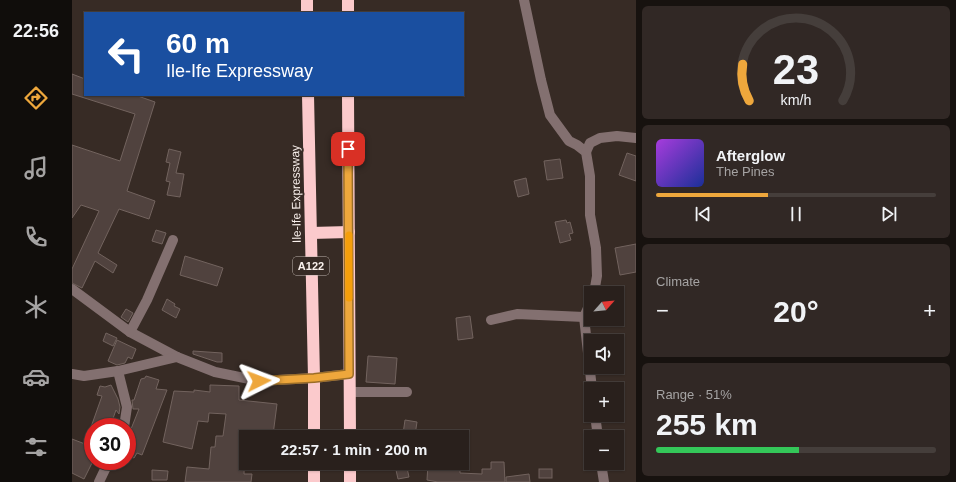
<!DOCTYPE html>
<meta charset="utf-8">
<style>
body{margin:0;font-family:Arial,sans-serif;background:#312825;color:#f1f3f6;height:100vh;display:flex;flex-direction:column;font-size:15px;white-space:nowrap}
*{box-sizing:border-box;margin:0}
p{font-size:13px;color:#a5a3a3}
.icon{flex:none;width:22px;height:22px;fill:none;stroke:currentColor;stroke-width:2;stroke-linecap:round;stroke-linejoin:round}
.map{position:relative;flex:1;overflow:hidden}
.drawer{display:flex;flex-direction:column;gap:6px;padding:6px;background:#17120f;width:320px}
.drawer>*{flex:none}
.guide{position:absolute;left:12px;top:12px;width:380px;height:84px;border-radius:0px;box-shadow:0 1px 3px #0004,0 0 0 1px #453e3b;background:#1a4fa0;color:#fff;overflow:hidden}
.needle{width:26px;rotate:63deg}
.fabs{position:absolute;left:512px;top:286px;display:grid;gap:8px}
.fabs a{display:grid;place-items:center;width:40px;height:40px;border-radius:0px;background:#29201c;box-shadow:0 1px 3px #0004,0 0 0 1px #453e3b;font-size:20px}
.speed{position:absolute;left:12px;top:418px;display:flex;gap:8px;font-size:20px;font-weight:700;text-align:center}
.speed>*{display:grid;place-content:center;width:52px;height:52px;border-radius:50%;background:#29201c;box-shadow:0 1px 3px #0004,0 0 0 1px #453e3b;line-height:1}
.speed .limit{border:6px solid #d22;background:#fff;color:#111}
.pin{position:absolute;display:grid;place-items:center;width:34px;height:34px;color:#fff;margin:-17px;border-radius:8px;box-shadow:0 2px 6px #0006}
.me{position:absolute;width:44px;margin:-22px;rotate:87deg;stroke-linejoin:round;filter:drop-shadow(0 0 3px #0008)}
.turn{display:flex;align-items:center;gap:14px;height:84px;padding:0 16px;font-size:18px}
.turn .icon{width:52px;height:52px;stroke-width:2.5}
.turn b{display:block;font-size:28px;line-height:34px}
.big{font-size:30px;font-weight:700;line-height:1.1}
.drawer .card{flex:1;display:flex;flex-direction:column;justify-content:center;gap:6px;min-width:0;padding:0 14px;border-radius:6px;background:#312825}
.drawer .dial{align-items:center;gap:0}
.dial svg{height:104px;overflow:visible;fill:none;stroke:#453e3b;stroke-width:7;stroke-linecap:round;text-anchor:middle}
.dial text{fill:#f1f3f6;stroke:none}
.song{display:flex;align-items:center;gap:12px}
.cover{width:48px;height:48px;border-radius:6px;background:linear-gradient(135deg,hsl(280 70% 55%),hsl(230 70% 35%))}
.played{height:4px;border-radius:2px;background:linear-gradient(90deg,#eea73c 40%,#453e3b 40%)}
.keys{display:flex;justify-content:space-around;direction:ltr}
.heat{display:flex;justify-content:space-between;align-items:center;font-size:22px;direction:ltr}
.charge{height:6px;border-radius:3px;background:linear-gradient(90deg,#34c759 51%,#453e3b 0)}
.trip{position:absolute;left:167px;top:430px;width:230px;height:40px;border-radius:0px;background:#29201c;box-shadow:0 1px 3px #0004,0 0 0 1px #453e3b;font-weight:700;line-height:40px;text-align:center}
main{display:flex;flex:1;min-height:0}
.menu{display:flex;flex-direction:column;width:72px;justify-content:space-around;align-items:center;background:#100d0b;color:#a5a3a3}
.menu .icon{width:28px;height:28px}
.menu .on{color:#eea73c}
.menu b{font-size:18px;color:#f1f3f6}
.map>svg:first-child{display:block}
.building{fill:#50423e;stroke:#72635e}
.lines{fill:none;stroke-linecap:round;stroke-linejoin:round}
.minor{stroke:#837070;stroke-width:10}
.highway{stroke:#fbcacc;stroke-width:12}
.route-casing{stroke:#9b6d27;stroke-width:10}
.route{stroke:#eea73c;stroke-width:7}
.slow{stroke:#f59e0b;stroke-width:7}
.labels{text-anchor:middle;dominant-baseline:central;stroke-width:4;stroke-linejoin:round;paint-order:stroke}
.shield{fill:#372b25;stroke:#c0b6b1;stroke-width:1}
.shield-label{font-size:11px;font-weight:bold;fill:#faf1ed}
.street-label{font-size:12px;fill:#faf1ed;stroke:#372b25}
</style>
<main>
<nav class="menu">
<b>22:56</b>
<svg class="icon on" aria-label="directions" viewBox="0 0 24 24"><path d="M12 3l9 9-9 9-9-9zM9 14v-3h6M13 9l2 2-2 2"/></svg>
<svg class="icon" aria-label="music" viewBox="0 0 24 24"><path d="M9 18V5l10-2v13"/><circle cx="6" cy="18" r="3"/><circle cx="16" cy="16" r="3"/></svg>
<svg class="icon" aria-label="phone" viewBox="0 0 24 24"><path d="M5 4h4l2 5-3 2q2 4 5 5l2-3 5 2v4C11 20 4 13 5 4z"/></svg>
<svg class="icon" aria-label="climate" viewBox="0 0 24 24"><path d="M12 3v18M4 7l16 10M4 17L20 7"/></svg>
<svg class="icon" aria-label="car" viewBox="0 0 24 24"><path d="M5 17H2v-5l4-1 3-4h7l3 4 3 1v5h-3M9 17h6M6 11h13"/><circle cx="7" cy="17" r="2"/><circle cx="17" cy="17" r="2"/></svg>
<svg class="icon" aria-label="filters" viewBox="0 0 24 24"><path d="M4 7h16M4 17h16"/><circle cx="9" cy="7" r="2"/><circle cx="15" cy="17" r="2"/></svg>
</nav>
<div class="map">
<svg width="564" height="482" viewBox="0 0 564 482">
<rect width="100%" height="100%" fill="#372b25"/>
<g class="building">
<polygon points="0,74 13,79 13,95 63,95 83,102 55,191 83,201 77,219 47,209 26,253 45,265 41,273 23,261 10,288 0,283 0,269 27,211 9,205 0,218 0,145 48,161 63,114 0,94"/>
<polygon points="97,149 109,152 104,173 112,174 108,197 95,195 98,182 94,181 98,163 94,162"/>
<polygon points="555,153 564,156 564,181 547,175"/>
<polygon points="488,159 491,178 475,180 472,161"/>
<polygon points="454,178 457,194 446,197 442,181"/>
<polygon points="494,220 495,223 498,222 501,233 497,234 499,240 488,243 483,222"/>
<polygon points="84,230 94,233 90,244 80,241"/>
<polygon points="564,244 564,272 548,275 543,248"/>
<polygon points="113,256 151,268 145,286 108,275"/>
<polygon points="95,299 103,304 102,306 108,309 104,318 90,310"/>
<polygon points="54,309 61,313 56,322 49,317"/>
<polygon points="398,316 401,338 386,340 384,318"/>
<polygon points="34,333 45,338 41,346 31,341"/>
<polygon points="45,340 64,349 60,359 56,357 53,363 45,365 36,361"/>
<polygon points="121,351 150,353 150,362 145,362 121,354"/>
<polygon points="296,356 325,358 323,384 294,382"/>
<polygon points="74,376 87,380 84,389 95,390 70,455 65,453 62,458 55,455 55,439 67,409 61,409 60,400 62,400 69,379 73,378"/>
<polygon points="39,385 46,399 48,407 47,414 44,410 38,427 21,427 21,461 12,479 0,473 0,439 13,444 30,396 25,395 28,386 33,387"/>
<polygon points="138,385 167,386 167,400 205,404 201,435 173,432 172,474 180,474 179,482 113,482 115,467 137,469 139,447 143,447 144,436 151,436 154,414 137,413 136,422 126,421 120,449 91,442 102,391 122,392 122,390 138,392"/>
<polygon points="333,420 345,422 343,435 331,434"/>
<polygon points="419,462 432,462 433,482 366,482 355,480 356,464 377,466 377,463 388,463 388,473 410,474 410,469 419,469"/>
<polygon points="335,468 337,477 326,479 324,470"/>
<rect x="467" y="469" width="13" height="9"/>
<polygon points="80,470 96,471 95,480 80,480"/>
<polygon points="457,474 458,482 434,482 434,477"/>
</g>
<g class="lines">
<g class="minor">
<polyline points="452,0 469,80 478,115 497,141 505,145 514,152 518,176 518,215 524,248 525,276 522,293"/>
<polyline points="514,152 518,143 528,138 545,136 564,138"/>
<polyline points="0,289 58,332 105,357"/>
<polyline points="519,301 512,317 520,389"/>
<polyline points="419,320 445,314 512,317"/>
<polyline points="58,332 75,300 101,240"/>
<polyline points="46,371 55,407 52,427"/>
<polyline points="0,374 12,376 46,371 105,357 143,372 187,381 242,378 277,374"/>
<polyline points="279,392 335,392"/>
<polyline points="523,415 526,437"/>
<polyline points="529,463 532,482"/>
<polyline points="27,482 37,461"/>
</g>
<g class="highway">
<polyline points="235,0 235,13"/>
<polyline points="276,0 276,13"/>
<polyline points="236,95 242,378 242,437"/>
<polyline points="276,95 278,437"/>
<polyline points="239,233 277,232"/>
<polyline points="242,482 242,463"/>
<polyline points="278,482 278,463"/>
</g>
</g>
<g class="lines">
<g class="route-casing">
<polyline id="route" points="187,381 242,378 277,374 276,149"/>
</g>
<use href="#route" class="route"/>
<polyline class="slow" points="277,235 277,298"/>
</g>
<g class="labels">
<rect class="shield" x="221" y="257" width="36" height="18" rx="3"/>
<g class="shield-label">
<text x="239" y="266">A122</text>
</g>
<g class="street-label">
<text transform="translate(224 194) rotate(-91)">Ile-Ife Expressway</text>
</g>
</g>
</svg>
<div class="fabs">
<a><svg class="needle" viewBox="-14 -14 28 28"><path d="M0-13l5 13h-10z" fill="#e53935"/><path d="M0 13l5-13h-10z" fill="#a5a3a3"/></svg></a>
<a><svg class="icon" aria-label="sound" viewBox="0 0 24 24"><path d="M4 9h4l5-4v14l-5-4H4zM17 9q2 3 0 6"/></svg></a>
<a>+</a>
<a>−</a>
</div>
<div class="speed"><div class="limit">30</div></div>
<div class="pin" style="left:276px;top:149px;background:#d93025"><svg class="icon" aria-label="arrive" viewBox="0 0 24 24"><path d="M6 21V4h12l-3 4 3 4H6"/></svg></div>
<svg class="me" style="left:187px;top:381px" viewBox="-20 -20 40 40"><path d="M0-17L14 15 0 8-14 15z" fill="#eea73c" stroke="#fff" stroke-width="4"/></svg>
<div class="trip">22:57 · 1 min · 200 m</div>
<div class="guide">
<div class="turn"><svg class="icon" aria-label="left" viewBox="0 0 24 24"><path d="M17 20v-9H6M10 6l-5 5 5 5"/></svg><div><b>60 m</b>Ile-Ife Expressway</div></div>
</div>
</div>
<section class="drawer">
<div class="card dial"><svg viewBox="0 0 100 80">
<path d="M14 69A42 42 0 1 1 86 69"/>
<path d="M14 69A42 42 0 0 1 9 41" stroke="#eea73c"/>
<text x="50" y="56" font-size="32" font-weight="700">23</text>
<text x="50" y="72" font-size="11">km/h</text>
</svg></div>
<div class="card">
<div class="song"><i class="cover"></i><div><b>Afterglow</b><p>The Pines</p></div></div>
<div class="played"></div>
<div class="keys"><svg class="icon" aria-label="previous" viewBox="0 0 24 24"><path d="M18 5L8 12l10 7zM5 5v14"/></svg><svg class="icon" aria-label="pause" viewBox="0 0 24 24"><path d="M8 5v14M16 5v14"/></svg><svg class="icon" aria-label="next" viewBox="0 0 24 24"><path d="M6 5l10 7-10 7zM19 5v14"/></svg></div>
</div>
<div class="card"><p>Climate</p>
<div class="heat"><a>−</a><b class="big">20°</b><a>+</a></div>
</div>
<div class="card"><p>Range · 51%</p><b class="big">255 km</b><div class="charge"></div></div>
</section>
</main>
